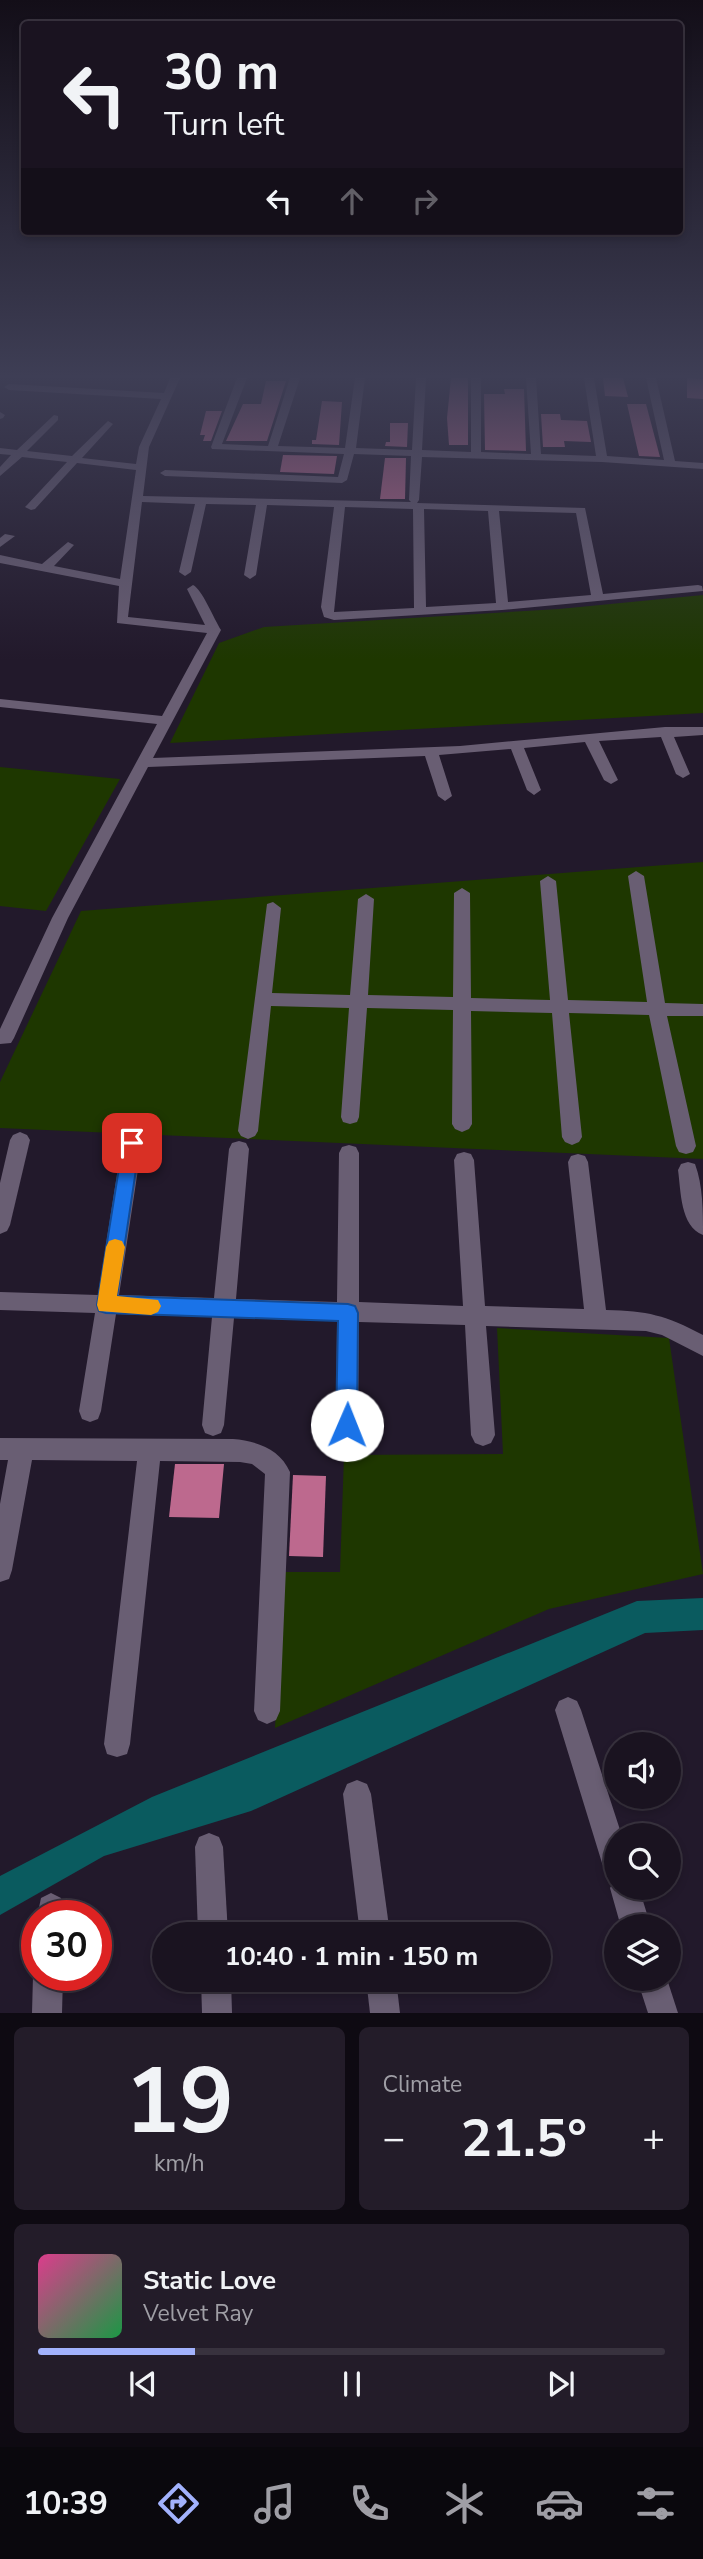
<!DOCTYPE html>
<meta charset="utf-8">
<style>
body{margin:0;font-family:"Nunito Sans",sans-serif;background:#231c29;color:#f1f3f6;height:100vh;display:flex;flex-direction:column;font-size:26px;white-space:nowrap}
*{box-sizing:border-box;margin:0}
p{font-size:23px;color:#9f9ea5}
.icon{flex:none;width:38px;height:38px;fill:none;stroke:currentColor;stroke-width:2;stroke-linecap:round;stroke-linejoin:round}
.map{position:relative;height:2013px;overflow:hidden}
.panel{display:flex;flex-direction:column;gap:14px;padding:14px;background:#0e0a12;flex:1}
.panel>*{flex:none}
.guide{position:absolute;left:21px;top:21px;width:662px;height:214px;border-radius:7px;box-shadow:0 4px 10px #0003,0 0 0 2px #38323e;background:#1a1320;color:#f1f3f6;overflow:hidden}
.controls{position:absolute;left:604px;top:1732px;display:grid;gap:14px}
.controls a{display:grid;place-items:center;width:77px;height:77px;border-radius:50%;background:#1a1320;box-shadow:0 4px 10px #0003,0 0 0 2px #38323e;font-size:35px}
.speed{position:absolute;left:21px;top:1900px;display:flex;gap:14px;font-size:35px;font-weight:700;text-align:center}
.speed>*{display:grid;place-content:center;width:91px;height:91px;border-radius:50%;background:#1a1320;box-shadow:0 4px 10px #0003,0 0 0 2px #38323e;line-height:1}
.speed .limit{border:10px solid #d22;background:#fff;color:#111}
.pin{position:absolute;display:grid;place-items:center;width:60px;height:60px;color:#fff;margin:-30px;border-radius:14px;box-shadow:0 4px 10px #0006}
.me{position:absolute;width:77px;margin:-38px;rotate:1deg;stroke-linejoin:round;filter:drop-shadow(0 0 5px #0008)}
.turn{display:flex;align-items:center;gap:24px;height:147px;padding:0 28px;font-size:32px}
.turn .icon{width:91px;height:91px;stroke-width:2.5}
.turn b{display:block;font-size:49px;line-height:60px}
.lanes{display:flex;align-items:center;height:66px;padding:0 28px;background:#0003;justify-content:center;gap:35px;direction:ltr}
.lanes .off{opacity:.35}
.big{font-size:52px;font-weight:700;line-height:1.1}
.panel .card{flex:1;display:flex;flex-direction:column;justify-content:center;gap:10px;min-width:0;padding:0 24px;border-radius:10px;background:#231c29}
.panel .dial{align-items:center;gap:0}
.dial b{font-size:91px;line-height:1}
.song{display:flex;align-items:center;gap:21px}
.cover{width:84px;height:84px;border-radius:10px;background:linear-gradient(135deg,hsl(330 70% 55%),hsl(140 70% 35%))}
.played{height:7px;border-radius:4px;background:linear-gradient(90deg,#a2b2fd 25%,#38323e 25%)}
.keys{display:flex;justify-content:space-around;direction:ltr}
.heat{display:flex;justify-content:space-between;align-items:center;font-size:38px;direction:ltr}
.panel .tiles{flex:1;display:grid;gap:14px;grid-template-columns:1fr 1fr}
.card:last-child{grid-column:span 2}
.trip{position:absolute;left:152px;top:1922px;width:399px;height:70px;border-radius:35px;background:#1a1320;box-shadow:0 4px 10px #0003,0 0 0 2px #38323e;font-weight:700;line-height:70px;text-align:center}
.tab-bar{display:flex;height:112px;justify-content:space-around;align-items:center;background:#0a080d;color:#9f9ea5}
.tab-bar .icon{width:49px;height:49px}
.tab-bar .selected{color:#a2b2fd}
.tab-bar b{font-size:32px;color:#f1f3f6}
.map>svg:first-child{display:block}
.green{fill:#1e3700}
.water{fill:#0a5b5f}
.building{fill:#bd698e}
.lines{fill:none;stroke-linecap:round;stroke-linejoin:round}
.minor{fill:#695e73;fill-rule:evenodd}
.route{fill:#1a73e8;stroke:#114b97;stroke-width:2}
.slow{fill:#f59e0b}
</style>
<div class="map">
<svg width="703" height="2013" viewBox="0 0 703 2013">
<rect width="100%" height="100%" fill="#22192b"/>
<g class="green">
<polygon points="703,595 703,713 170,743 219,643 264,627 559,609"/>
<polygon points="0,767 120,779 46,911 0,906"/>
<polygon points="703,862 703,1159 0,1128 0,1082 81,911"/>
<polygon points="497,1328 669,1338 703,1574 549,1609 275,1728 284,1572 340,1572 344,1455 503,1454"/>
</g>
<polygon class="water" points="703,1598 703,1630 645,1633 251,1811 104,1856 0,1915 0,1876 152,1797 637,1601"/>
<g class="building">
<polygon points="451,378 468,378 468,445 449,445 447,418"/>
<polygon points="603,378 623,378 628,397 605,396"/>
<polygon points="687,378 703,379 703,399 687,398"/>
<polygon points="266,381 286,381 267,441 226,441 243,404 261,404"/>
<polygon points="504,389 524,389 526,451 485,450 484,394 505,394"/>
<polygon points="322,401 342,402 339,445 312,444 312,440 316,440"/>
<polygon points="627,404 646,404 660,457 639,456"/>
<polygon points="206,411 222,411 211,441 203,441 205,435 200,435"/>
<polygon points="541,414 560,414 561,420 587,421 591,442 564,441 565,447 543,447"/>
<polygon points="390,423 408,423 407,447 385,446 386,442 390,442"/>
<polygon points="283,455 337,456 334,474 280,472"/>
<polygon points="385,458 406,458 405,499 380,499"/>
<polygon points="175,1464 224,1464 219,1518 169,1517"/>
<polygon points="293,1475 326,1476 323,1557 289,1556"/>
</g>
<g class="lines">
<g class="minor">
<path d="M170,378h10l-31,69 -6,49 268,6 -2,-2 2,-44 -57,-2 -7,26 -5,3 -177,-7 -5,-3 5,-3 173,7 6,-23 -132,-5 -1,-2 26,-69h10l-25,66 46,2 22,-68h10l-22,68 67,2 10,-70h10l-9,70 56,2 4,-72h10l-4,72 49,2v-74h10v74l50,2 -5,-76h10l5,76 55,2 -12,-78h10l13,78 57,4 -18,-82h10l19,83 28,2v6l-101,-7 -180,-5 -3,43 -2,3 168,5 18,86 95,-9 4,1 1,5 -201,19 -168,10 -10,-3 -3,-10 13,-100 -67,-2 -11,70 -6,4 -6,-4 12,-70 -50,-1 -15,68 -6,4 -6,-4 16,-68 -53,-2 -14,115 77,8 -18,-36 6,-4c9,4 21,34 28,45l-68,128 307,-12 205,-19h38v8l-29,2 16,37 -7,4 -7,-4 -15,-37 -62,4 19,39 -7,4 -7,-4 -19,-38 -61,6 17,42 -7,5 -7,-5 -16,-41 -72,6 13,41 -7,5 -7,-5 -13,-40 -277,11 -80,151 -54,120 -3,5 -11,1v-15l52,-111 105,-194 -157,-17v-8l162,17 45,-83 -90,-10 2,-37 -119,-23v-8l42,9 26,-22 6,3 -20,21 66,13 16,-109 -59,-7 -42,46 -4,1 -6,-3 2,-2 40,-43 -45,-5 -22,19v-9l11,-12 -11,-1v-6l17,2 37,-35 4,1v4l-31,31 45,5 36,-35 5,3 -31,34 54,6 3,-17 22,-48 -152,-9 -5,-3 5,-3 155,9zM345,507l68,2 1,99 -80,4zM424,509l64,2 8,92 -70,4zM499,511l77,2 15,82 -83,7z"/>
<polygon points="0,412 5,415 3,418 0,419"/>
<polygon points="5,534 15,536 0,547 0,538"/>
<polygon points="636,871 644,876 665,1003 703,1004 703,1016 667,1016 696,1146 693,1152 686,1154 679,1152 676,1146 649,1015 569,1013 582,1137 579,1142 572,1145 565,1142 562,1137 552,1013 471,1011 472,1124 469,1129 462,1132 455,1129 452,1124 453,1010 367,1008 359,1117 357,1122 350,1124 343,1122 341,1117 349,1008 271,1006 258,1131 255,1136 248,1139 241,1136 238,1131 267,904 273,902 281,908 272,993 350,995 358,899 366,894 374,899 368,995 453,997 454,893 462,888 470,893 471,998 550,1000 540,881 548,876 556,881 568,1000 647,1002 628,876"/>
<polygon points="20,1132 27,1135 30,1140 10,1225 7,1231 0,1234 0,1183 10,1140 13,1135"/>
<path d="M132,1135l7,3 3,5 -23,152 95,3 15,-149 3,-6 7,-2 7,2 3,6 -13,150 101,3 2,-149 3,-6 7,-2 7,2 3,6v149l104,4 -9,-146 3,-6 7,-2 7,2 3,6 11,146 99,3 -16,-147 3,-6 7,-2 7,2 3,6 18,148c42,1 59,5 97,25v21l-41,-21 -16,-4 -160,-5 9,109 -4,8 -8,3 -8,-3 -4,-8 -6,-110 -106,-3 -1,103 -3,8 -8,3 -8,-3 -3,-8 1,-104 -103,-3 -10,107 -3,8 -8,3 -8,-3 -3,-8 10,-108 -96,-3 -15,97 -3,8 -8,3 -8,-3 -3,-8 16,-98 -95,-3v-18l98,3 24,-152 3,-5z"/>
<path d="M688,1162l7,2c8,21 8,48 8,71 -23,-9 -22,-44 -25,-65l3,-6z"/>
<path d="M0,1438l233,1c24,2 47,10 57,33l-10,239 -4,9 -9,4 -9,-4 -4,-9 11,-237 -13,-10 -12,-2 -80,-1 -30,283 -3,10 -10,3 -10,-3 -3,-10 33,-283 -105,-1 -20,110 -3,9 -9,3v-78l8,-44h-8z"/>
<polygon points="568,1697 577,1701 581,1710 622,1836 616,1836 616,1888 639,1888 651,1927 621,1927 610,1888 616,1877 606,1873 602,1863 555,1710 559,1701"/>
<polygon points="357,1780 367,1784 371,1794 390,1934 360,1934 343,1794 347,1784"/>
<polygon points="209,1833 219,1837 223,1847 228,1934 198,1934 195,1847 199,1837"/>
<polygon points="51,1893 61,1898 66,1916 37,1917 41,1898"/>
<polygon points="37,1967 37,1976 63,1976 62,2013 32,2013 33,1976"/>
<polygon points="201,1979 231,1979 232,2013 202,2013"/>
<polygon points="366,1979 396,1979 400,2013 370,2013"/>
<polygon points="637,1979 667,1979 678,2013 648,2013"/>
</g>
</g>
<linearGradient id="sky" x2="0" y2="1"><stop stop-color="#130e18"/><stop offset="0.57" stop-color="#3e3e55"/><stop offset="1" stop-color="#3e3e55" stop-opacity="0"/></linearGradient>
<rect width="703" height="660" fill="url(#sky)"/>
<polygon class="route" points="132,1136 138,1138 140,1143 117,1296 348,1304 355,1306 358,1313 357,1425 354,1432 347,1435 339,1432 336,1425 338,1321 106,1313 99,1311 97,1305 123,1143 125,1138"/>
<polygon class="slow" points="115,1239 122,1241 125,1247 117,1296 158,1300 161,1306 158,1312 151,1315 99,1311 97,1305 106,1247 109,1241"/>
</svg>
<div class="controls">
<a><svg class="icon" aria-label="sound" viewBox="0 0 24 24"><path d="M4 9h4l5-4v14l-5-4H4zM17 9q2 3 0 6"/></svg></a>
<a><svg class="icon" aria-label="search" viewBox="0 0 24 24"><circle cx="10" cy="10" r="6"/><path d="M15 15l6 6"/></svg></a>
<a><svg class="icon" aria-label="layers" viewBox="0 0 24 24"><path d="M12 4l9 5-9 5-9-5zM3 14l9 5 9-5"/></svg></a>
</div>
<div class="speed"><div class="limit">30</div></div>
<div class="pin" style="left:132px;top:1143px;background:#d93025"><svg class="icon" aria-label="arrive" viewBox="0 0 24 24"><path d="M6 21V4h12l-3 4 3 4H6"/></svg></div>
<svg class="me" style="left:347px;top:1425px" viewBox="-20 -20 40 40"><circle r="19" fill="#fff"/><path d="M0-13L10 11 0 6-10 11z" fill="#1a73e8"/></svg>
<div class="trip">10:40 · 1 min · 150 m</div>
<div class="guide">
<div class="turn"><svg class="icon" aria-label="left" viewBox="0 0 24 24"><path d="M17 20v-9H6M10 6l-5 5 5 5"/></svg><div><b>30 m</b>Turn left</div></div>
<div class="lanes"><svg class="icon" aria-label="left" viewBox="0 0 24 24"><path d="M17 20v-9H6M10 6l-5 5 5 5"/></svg><svg class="icon off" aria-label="ahead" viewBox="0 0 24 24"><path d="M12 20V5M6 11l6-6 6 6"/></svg><svg class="icon off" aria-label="right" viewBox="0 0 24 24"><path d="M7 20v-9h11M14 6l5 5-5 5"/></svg></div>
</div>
</div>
<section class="panel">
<div class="tiles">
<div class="card dial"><b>19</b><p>km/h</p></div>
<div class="card"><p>Climate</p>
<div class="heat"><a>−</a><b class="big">21.5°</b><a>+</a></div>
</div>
<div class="card">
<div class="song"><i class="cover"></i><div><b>Static Love</b><p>Velvet Ray</p></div></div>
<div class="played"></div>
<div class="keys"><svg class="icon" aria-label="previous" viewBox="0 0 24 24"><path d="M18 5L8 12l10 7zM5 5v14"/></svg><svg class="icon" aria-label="pause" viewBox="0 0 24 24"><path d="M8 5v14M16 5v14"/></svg><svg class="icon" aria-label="next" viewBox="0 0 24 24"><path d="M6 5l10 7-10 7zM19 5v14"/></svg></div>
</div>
</div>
</section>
<nav class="tab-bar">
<b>10:39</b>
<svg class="icon selected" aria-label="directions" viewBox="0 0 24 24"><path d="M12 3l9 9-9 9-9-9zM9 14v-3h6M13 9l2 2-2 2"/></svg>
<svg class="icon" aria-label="music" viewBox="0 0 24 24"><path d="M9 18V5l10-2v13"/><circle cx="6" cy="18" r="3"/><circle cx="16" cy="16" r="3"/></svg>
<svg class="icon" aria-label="phone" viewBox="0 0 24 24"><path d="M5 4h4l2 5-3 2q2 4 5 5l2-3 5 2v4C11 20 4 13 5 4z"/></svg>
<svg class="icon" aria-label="climate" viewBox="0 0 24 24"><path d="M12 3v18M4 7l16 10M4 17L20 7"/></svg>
<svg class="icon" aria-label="car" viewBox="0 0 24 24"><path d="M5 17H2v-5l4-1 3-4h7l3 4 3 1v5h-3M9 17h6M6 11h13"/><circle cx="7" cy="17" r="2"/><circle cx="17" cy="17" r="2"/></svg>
<svg class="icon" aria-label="filters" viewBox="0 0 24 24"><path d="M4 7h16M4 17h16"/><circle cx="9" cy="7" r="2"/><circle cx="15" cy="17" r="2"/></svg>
</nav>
